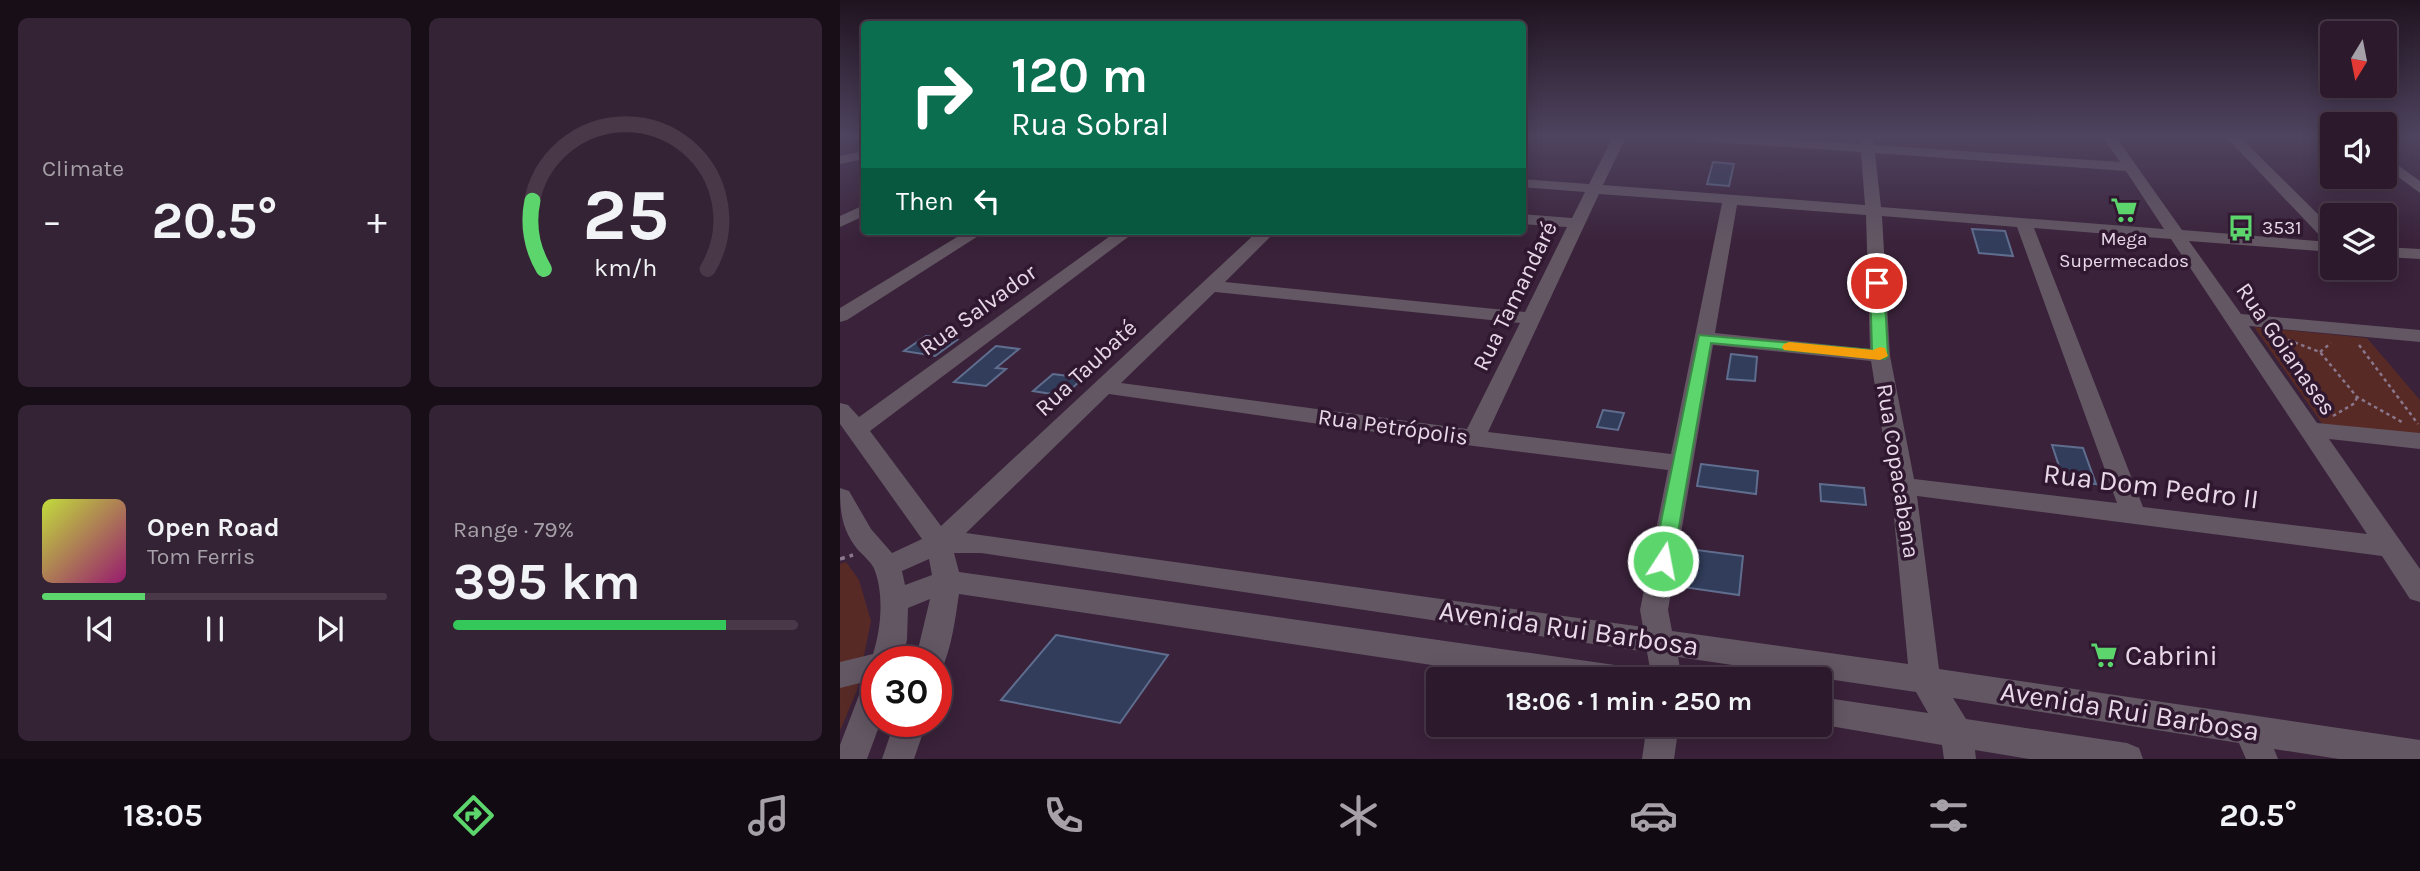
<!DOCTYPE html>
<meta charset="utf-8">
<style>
body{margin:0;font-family:Karla,sans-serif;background:#342334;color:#f1f3f6;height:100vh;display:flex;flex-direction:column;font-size:26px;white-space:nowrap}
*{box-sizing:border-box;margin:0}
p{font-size:23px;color:#a6a1a9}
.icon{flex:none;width:38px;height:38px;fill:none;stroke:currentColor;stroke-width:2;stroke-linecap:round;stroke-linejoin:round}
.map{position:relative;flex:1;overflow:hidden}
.details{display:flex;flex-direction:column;gap:18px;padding:18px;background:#180e18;width:840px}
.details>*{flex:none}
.guide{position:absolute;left:21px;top:21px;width:665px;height:214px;border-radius:7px;box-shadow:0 4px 18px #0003,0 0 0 2px #483848;background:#0b6e4f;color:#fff;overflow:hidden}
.needle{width:46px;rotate:190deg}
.fabs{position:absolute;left:1480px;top:21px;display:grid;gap:14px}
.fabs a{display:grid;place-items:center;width:77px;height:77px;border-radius:7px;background:#2c1a2c;box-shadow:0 4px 18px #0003,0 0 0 2px #483848;font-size:35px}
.speed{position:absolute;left:21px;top:646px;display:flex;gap:14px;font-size:35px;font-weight:700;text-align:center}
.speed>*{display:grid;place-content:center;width:91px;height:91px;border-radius:50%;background:#2c1a2c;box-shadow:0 4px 18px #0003,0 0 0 2px #483848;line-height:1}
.speed .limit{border:10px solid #d22;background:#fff;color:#111}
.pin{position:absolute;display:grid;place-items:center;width:60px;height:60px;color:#fff;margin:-30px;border:4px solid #fff;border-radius:50%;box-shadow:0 2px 7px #0007}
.me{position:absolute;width:77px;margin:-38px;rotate:11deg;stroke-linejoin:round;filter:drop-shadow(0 0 5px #0008)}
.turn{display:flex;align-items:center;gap:24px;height:147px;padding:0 35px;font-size:32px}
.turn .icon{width:91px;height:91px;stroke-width:2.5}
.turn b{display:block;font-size:49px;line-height:60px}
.then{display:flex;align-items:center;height:66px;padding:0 35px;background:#0003;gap:14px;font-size:26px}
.big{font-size:52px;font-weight:700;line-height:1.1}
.details .card{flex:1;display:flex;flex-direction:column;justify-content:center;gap:10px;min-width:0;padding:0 24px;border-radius:10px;background:#342334}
.details .dial{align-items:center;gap:0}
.dial svg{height:182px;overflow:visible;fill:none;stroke:#483848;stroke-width:7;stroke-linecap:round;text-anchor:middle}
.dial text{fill:#f1f3f6;stroke:none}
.song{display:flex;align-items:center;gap:21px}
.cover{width:84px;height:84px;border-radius:10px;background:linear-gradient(135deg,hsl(70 70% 55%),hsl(320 70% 35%))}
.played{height:7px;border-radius:4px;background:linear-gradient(90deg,#5cd56d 30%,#483848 30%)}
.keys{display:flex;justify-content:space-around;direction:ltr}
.heat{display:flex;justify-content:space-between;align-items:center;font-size:38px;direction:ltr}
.charge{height:10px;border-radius:5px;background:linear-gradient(90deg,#34c759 79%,#483848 0)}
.details .tiles{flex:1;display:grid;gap:18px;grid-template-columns:repeat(2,1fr)}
.trip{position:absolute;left:586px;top:667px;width:406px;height:70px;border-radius:7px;background:#2c1a2c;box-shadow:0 4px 18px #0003,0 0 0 2px #483848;font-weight:700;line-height:70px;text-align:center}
.tab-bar{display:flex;height:112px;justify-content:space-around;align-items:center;background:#120a12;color:#a6a1a9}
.tab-bar .icon{width:49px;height:49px}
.tab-bar .active{color:#5cd56d}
.tab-bar b{font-size:32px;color:#f1f3f6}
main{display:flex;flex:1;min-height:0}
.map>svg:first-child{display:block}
.green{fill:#572a26}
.building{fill:#313d5b;stroke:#5f6d8e;stroke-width:2}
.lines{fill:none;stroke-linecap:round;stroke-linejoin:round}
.path-far1{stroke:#8b778b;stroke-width:2.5;stroke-dasharray:3.5 3.5;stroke-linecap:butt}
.path{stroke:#8b778b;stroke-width:3.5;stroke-dasharray:5 5;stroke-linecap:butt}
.minor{fill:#635763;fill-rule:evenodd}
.route{fill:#5cd56d;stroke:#3c8a47;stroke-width:2}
.slow{fill:#f59e0b}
.labels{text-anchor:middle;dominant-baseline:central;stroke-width:7;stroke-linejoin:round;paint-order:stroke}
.far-poi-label{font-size:19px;fill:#e8d8e8;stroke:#2f1830;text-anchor:start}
.street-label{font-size:23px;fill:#e8d8e8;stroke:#2f1830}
.near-street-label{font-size:28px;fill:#e8d8e8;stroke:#2f1830}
.near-poi-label{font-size:28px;fill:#e8d8e8;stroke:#2f1830;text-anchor:start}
</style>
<main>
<section class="details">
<div class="tiles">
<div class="card"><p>Climate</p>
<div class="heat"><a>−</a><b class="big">20.5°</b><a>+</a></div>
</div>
<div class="card dial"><svg viewBox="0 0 100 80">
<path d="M14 69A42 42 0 1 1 86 69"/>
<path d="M14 69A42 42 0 0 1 9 39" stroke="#5cd56d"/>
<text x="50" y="56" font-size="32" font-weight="700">25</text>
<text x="50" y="72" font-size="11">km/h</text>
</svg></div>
<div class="card">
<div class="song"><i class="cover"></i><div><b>Open Road</b><p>Tom Ferris</p></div></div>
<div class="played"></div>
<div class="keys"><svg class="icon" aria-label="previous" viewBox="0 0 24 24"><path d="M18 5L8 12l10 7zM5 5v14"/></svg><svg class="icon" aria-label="pause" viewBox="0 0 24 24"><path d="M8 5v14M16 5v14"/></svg><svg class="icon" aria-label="next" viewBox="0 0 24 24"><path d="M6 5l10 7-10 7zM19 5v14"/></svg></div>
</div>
<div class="card"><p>Range · 79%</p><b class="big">395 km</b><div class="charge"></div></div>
</div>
</section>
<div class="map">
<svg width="1580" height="759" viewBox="0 0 1580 759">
<rect width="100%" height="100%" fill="#3a223a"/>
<g class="green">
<polygon points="1414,327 1527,338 1580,400 1580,436 1483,425"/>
<polygon points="6,562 19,580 31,621 17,690 0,731 0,564"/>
</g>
<g class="building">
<polygon points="873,162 894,164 889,186 867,184"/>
<polygon points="1132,229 1165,231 1173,256 1139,253"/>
<polygon points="86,336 117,340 95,356 64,351"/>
<polygon points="156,346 179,349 156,368 166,369 146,386 114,382"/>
<polygon points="891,354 917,357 915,381 887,379"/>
<polygon points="213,374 243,378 224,396 193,391"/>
<polygon points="763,410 784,413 778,430 757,427"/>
<polygon points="1212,445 1243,448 1256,484 1224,481"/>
<polygon points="861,464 918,471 916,494 857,486"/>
<polygon points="980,484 1024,488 1026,505 981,501"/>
<polygon points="849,549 903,556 899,595 843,587"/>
<polygon points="216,635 328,655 280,723 161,700"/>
</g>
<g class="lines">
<g class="path-far1">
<polyline points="1448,340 1480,352 1517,397 1562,422"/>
<polyline points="1519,345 1578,424"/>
<polyline points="1480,352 1491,343"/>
<polyline points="1493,416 1515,403 1517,397"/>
</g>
<polyline class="path" points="0,559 13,555"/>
<g class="minor">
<path d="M773,137h13l-23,48 262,20 -4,-53 -159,-11 -7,-4h60l105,7v-7h12l2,8 246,17 -17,-25h13l66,93 148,12 -5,-1 -99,-104h14l93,92v23l-144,-11 52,73 179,16v12l-171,-16 68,97 103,10v16l-91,-10 91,130v33l-10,-3 -28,-43 -465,-60 22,173 481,71v19h-81l-65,-10 4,10h-32l-7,-16 -286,-45 13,21 161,24 12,5 4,11h-114l-54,-9 1,9h-32l-2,-14 -124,-21h2v-27l108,16 -12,-21 -238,-35 4,22h-30l-5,-27 -666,-99h-27l5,19 656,93 11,4 4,10h-105l-566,-85c-4,26 -7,53 -18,77l-5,2v-11h-21l15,-63 -22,9 -1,32 -6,22h-24v59h4l-14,38h-27v-14l24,-63 -24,6v-26l33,-8c8,-25 11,-58 2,-83 -2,-7 -11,-15 -17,-21 -16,-20 -18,-37 -18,-62l9,3 22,38 21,24 30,-14 -82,-115v-21l8,2 11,12 258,-186h19l-266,200 71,95 317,-295h18l-51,51 300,30 42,-85 -45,-3v-10l50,4 13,-26 -63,-5v-8l67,5zM1035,153l251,18 38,58 -283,-22zM759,194l123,9 -51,251 -183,-22zM897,205l129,10 4,134 -155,-16zM1042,216l135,11 100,276 -203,-24 -24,-123zM1194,228l137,11 196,295 -224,-27zM375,292l305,31 -53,106 -346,-46zM873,345l158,16 20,125 17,178 -236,-33 -4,-21zM269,394l365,52 194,24 -28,140 3,17 -677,-94zM89,559l3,16 -27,10 -3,-14z"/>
<polygon points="24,151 24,159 0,164 0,156"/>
<polygon points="1545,156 1580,181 1580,193 1545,167"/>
<polygon points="24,205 24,216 0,227 0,216"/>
<polygon points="127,231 146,231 7,320 0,322 0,308"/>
<polygon points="1545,247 1580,249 1580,259 1545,257"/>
<polygon points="55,721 87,721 74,759 42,759"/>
<polygon points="807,724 839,724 834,759 802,759"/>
</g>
</g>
<linearGradient id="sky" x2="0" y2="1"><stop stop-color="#201320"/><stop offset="0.56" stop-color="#4f4460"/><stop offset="1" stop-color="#4f4460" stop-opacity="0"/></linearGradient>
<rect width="1580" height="243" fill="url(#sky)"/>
<polygon class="route" points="1037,279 1044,283 1048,356 1045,359 871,343 833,561 830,567 823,569 816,567 813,561 859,335 1032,350 1030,283"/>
<polygon class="slow" points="949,342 1033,350 1040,347 1045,348 1048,356 1040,360 944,350 942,347 944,344"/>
<defs>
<g id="supermarket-bare" transform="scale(2.1)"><path d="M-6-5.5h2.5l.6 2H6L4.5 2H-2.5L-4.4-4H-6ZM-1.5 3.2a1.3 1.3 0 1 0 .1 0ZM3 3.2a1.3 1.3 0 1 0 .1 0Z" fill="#5cd56d" stroke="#2f1830" stroke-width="2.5" paint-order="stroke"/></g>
<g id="bus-bare" transform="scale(2.1)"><path d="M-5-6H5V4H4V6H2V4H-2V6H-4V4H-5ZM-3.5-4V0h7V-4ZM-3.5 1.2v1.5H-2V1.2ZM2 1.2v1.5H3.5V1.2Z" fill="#5cd56d" stroke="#2f1830" stroke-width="2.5" paint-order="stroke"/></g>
</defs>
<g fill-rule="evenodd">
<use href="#supermarket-bare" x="1284" y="210"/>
<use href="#bus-bare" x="1401" y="228"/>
<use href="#supermarket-bare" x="1264" y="655"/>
</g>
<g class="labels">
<g class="far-poi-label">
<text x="1422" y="228">3531</text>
<text x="1284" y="239" text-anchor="middle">Mega<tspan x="1284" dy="22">Supermecados</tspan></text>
</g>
<g class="street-label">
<text transform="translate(675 296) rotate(-64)">Rua Tamandaré</text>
<text transform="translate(138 310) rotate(-36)">Rua Salvador</text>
<text transform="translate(1446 349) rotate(55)">Rua Goianases</text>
<text transform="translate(246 368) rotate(-43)">Rua Taubaté</text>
<text transform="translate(553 427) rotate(8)">Rua Petrópolis</text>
<text transform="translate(1058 471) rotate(81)">Rua Copacabana</text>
</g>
<g class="near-street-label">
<text transform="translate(1311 486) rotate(7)">Rua Dom Pedro II</text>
<text transform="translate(729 628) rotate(8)">Avenida Rui Barbosa</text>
<text transform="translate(1290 711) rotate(9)">Avenida Rui Barbosa</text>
</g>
<g class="near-poi-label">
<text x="1285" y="655">Cabrini</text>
</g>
</g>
</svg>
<div class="fabs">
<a><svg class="needle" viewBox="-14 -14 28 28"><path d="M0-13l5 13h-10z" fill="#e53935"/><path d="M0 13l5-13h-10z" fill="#a6a1a9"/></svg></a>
<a><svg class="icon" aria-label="sound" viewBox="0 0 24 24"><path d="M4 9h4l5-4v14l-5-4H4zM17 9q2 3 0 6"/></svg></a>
<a><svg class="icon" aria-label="layers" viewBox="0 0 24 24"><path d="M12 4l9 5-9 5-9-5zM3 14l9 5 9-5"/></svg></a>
</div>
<div class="speed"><div class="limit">30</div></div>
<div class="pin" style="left:1037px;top:283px;background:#d93025"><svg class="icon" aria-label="arrive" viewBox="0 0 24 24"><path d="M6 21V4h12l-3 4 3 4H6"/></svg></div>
<svg class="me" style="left:823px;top:561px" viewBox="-20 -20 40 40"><circle r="17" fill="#5cd56d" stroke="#fff" stroke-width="3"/><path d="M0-11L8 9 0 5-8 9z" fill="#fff"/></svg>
<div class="trip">18:06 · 1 min · 250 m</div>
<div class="guide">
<div class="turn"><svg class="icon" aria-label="right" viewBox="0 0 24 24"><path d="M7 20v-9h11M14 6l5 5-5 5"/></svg><div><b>120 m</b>Rua Sobral</div></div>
<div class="then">Then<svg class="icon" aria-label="left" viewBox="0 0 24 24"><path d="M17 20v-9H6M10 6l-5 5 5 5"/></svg></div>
</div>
</div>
</main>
<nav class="tab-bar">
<b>18:05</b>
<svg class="icon active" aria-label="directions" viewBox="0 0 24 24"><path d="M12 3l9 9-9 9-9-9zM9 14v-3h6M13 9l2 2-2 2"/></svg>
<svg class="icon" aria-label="music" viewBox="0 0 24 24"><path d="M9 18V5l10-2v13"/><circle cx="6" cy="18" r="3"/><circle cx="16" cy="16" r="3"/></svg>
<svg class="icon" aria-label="phone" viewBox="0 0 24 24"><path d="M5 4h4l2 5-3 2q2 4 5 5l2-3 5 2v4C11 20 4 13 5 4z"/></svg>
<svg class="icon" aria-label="climate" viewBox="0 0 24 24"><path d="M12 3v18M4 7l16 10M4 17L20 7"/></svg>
<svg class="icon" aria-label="car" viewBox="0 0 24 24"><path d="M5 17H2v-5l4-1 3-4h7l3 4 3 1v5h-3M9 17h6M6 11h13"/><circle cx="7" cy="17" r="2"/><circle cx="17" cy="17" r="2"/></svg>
<svg class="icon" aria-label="filters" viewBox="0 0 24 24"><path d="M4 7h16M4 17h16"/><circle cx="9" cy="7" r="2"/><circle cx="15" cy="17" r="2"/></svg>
<b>20.5°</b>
</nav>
